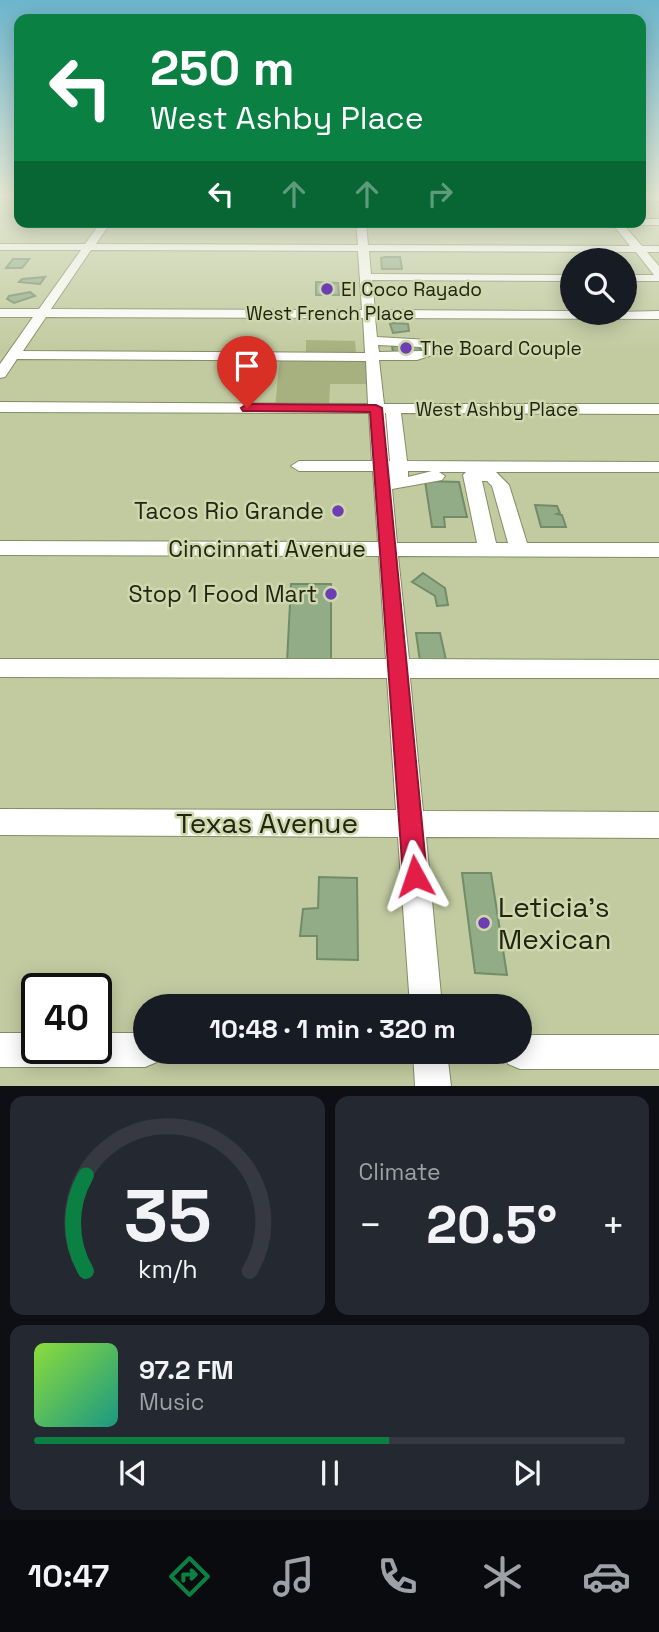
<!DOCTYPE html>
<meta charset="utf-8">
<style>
body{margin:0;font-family:"Space Grotesk",sans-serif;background:#242831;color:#f1f3f6;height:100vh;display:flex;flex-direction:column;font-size:26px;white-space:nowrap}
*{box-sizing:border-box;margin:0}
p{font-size:23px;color:#9ea1a6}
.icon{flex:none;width:38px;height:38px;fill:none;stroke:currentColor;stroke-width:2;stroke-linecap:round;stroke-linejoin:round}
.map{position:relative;height:1086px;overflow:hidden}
.panel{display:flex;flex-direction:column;gap:10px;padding:10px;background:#0d0f14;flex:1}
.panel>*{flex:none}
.hud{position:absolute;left:14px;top:14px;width:632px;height:214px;border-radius:14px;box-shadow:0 4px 18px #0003;background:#0b8043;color:#fff;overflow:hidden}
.tools{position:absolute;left:560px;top:248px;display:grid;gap:14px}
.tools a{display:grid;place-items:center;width:77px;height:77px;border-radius:50%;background:#171b24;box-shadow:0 4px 18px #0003;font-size:35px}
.speed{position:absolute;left:21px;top:973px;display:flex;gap:14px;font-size:35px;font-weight:700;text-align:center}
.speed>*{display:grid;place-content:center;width:91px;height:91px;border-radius:50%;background:#171b24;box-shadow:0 4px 18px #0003;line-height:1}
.speed .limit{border:4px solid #111;border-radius:10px;background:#fff;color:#111}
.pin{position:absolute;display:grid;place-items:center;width:60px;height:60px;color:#fff;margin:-72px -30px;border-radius:50% 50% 50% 0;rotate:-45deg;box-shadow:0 0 7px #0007}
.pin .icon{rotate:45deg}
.me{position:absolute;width:77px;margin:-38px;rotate:355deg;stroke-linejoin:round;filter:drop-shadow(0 0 5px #0008)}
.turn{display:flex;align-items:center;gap:24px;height:147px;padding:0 21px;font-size:32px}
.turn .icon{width:91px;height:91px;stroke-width:2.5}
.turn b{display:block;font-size:49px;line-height:60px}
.lanes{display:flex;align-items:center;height:66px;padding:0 21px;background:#0003;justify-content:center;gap:35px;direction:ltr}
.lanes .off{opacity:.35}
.big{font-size:52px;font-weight:700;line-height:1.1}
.panel .widget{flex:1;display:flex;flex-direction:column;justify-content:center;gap:10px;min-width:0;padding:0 24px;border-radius:14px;background:#242831}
.panel .dial{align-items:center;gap:0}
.dial svg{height:182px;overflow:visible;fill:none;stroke:#363941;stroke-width:7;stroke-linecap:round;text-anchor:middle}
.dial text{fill:#f1f3f6;stroke:none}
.song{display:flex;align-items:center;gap:21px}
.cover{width:84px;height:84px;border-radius:10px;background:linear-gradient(135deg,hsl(90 70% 55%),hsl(170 70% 35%))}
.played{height:7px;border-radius:4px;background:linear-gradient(90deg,#0b8043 60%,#363941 60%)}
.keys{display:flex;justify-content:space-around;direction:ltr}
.heat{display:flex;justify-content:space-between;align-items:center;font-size:38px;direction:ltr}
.panel .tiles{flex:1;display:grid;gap:10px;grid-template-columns:1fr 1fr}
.widget:last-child{grid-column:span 2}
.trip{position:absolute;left:133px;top:994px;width:399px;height:70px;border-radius:35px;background:#171b24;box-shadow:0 4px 18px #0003;font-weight:700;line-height:70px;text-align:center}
.dock{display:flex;height:112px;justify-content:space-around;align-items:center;background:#090b0e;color:#9ea1a6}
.dock .icon{width:49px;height:49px}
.dock .selected{color:#0b8043}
.dock b{font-size:32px;color:#f1f3f6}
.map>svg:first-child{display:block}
.green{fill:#a7b17f}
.building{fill:#91ac87;stroke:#728b69;stroke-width:2}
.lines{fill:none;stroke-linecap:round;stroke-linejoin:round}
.minor-casing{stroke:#838c63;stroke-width:2}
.minor{fill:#fff;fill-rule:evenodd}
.route{fill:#e11d48;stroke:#92132f;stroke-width:2}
.poi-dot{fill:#6d3db4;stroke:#ced8ac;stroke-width:2.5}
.labels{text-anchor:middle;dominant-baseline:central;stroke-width:5;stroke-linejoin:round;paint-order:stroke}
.far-poi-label{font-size:19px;fill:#212413;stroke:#ced8ac;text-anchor:start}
.far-street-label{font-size:19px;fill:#212413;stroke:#ced8ac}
.poi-label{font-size:23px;fill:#212413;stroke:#ced8ac;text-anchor:end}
.street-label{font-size:23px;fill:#212413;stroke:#ced8ac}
.near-street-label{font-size:28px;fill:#212413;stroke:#ced8ac}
.near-poi-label{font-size:28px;fill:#212413;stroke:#ced8ac;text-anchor:start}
</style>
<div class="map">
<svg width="659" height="1086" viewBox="0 0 659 1086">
<rect width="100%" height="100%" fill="#c2cba0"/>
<g class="green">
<polygon points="306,340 355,341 356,353 306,353"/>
<polygon points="280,356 372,357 374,384 330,384 329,408 275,408"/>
</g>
<g class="building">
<polygon points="385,257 400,257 402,269 382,269 381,258"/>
<polygon points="13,259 29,259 22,268 6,268"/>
<polygon points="45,277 40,284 19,282 22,279"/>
<polygon points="316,282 338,283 339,295 316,295"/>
<polygon points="30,292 35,296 14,303 7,299 9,296"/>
<polygon points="393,323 408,324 409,331 393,333 390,324"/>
<polygon points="392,346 418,346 423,353 393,352"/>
<polygon points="425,481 459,482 467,517 444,517 445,527 432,527"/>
<polygon points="535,505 557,506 560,513 557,514 562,515 566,527 541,527"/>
<polygon points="423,573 445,588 448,605 437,606 435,596 412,582"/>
<polygon points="291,584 331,584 331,662 287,662"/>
<polygon points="416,633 440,633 446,660 420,661"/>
<polygon points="462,873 491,873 507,975 475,973"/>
<polygon points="319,877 357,878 358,960 317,959 317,936 300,936 303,909 318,908"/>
</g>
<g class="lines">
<g class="minor-casing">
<g id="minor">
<polygon points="640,197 659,197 659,201 640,200"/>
<polygon points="640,219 659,219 659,225 629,225 624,222 640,222"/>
<path d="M101,222h10l-15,22 262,1 -2,-23h10l2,23 262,1 -19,-24h10l21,24h17v6h-12l12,14v15h-34v-6h29l-18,-23 -267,-1 2,23 201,1v6l-200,-1 3,30 197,1v2l87,-2v8l-284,-1 2,19 52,3 4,2 5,11 -21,7h-38l5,44h275v10l-258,-1 6,48 252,1v10h-163l13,13 18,58h132v14l-261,-1 11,103 250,1v18h-249l13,133 236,1v26l-233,-1 16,169h-32l-12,-169 -398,-2v-26l396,1 -9,-132 -387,-1v-18h386l-7,-103 -379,-1v-14l378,1 -5,-71h-74l-8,-5 8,-5h73l-3,-48 -369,-1v-10l368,2 -2,-43 -349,-2 -12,18 -5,1v-14l33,-47h-33v-8h39l42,-59h-81v-6h85zM91,250l267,1 4,59 -311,-1zM46,317l317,1 2,35 -342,-2zM378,345l43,2 2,4 -44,1zM385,413h1l4,48h-1zM408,471h24l-24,6zM439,472h27l-3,3 14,68h-80l-5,-54 50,-9 3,-4zM482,481h5l5,5 16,57h-12z"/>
<polygon points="0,1033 37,1033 37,1048 96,1048 96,1033 145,1033 145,1052 161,1052 157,1062 145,1067 0,1067"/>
<polygon points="520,1035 659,1035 659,1069 520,1069 508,1064 503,1052 520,1052"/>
<polygon points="413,1052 447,1052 451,1086 415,1086"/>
</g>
</g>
<use href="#minor" class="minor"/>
</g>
<linearGradient id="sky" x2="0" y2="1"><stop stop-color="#6cb5cc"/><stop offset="0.56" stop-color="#e4e8d4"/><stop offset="1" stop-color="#e4e8d4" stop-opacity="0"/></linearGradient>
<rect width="659" height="349" fill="url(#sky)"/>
<polygon class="route" points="247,404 376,405 382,408 427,876 423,884 415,888 406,884 403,876 370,412 243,411 241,408"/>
<g class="poi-dot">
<circle cx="327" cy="289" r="7"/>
<circle cx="406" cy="348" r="7"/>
<circle cx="338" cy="511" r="7"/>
<circle cx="331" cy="594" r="7"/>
<circle cx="484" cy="923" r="7"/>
</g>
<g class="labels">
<g class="far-poi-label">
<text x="341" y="289">El Coco Rayado</text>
<text x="420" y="348">The Board Couple</text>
</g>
<g class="far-street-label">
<text x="330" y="313">West French Place</text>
<text x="497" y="409">West Ashby Place</text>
</g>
<g class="poi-label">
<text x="324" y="511">Tacos Rio Grande</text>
<text x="317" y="594">Stop 1 Food Mart</text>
</g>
<g class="street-label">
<text x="267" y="549">Cincinnati Avenue</text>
</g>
<g class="near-street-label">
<text x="267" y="823">Texas Avenue</text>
</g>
<g class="near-poi-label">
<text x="498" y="907">Leticia's<tspan x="498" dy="32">Mexican</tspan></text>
</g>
</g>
</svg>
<div class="tools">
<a><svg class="icon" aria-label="search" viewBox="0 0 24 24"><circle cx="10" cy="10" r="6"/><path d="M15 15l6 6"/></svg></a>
</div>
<div class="speed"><div class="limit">40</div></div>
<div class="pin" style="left:247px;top:408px;background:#d93025"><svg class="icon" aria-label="arrive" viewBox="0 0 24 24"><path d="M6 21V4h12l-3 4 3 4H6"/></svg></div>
<svg class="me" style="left:415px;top:876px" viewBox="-20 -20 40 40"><path d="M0-17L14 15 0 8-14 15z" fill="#e11d48" stroke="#fff" stroke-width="4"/></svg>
<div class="trip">10:48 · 1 min · 320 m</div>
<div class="hud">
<div class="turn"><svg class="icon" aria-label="left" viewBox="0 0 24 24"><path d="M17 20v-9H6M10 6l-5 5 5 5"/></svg><div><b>250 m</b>West Ashby Place</div></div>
<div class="lanes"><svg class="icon" aria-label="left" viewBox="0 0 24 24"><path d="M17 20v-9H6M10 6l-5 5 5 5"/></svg><svg class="icon off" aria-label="ahead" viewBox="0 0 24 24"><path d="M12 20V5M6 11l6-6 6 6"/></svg><svg class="icon off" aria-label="ahead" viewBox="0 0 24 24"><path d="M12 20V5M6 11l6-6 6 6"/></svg><svg class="icon off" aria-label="right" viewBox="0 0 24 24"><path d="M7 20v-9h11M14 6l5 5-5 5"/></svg></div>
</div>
</div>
<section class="panel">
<div class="tiles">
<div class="widget dial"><svg viewBox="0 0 100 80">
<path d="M14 69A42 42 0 1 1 86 69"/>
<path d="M14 69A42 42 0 0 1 14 27" stroke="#0b8043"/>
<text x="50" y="56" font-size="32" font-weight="700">35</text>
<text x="50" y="72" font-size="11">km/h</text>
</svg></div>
<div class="widget"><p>Climate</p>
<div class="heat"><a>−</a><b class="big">20.5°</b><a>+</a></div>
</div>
<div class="widget">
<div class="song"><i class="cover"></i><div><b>97.2 FM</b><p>Music</p></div></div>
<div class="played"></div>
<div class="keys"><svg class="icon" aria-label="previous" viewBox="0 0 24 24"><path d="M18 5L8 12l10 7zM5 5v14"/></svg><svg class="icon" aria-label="pause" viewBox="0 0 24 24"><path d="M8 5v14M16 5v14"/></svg><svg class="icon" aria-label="next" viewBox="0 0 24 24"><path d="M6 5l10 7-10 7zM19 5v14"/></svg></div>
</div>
</div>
</section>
<nav class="dock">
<b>10:47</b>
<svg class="icon selected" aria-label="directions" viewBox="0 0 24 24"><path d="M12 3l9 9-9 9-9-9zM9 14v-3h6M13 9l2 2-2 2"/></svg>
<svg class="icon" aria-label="music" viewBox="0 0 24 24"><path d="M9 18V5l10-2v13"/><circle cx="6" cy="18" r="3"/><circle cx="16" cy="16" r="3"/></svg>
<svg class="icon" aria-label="phone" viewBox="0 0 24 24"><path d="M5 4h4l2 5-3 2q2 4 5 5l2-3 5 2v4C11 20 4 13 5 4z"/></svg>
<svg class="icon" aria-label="climate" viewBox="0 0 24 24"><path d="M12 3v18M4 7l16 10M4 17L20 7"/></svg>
<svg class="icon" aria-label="car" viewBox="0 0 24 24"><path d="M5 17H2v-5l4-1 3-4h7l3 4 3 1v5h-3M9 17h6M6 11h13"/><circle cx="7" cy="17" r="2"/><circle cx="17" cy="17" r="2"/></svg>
</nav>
